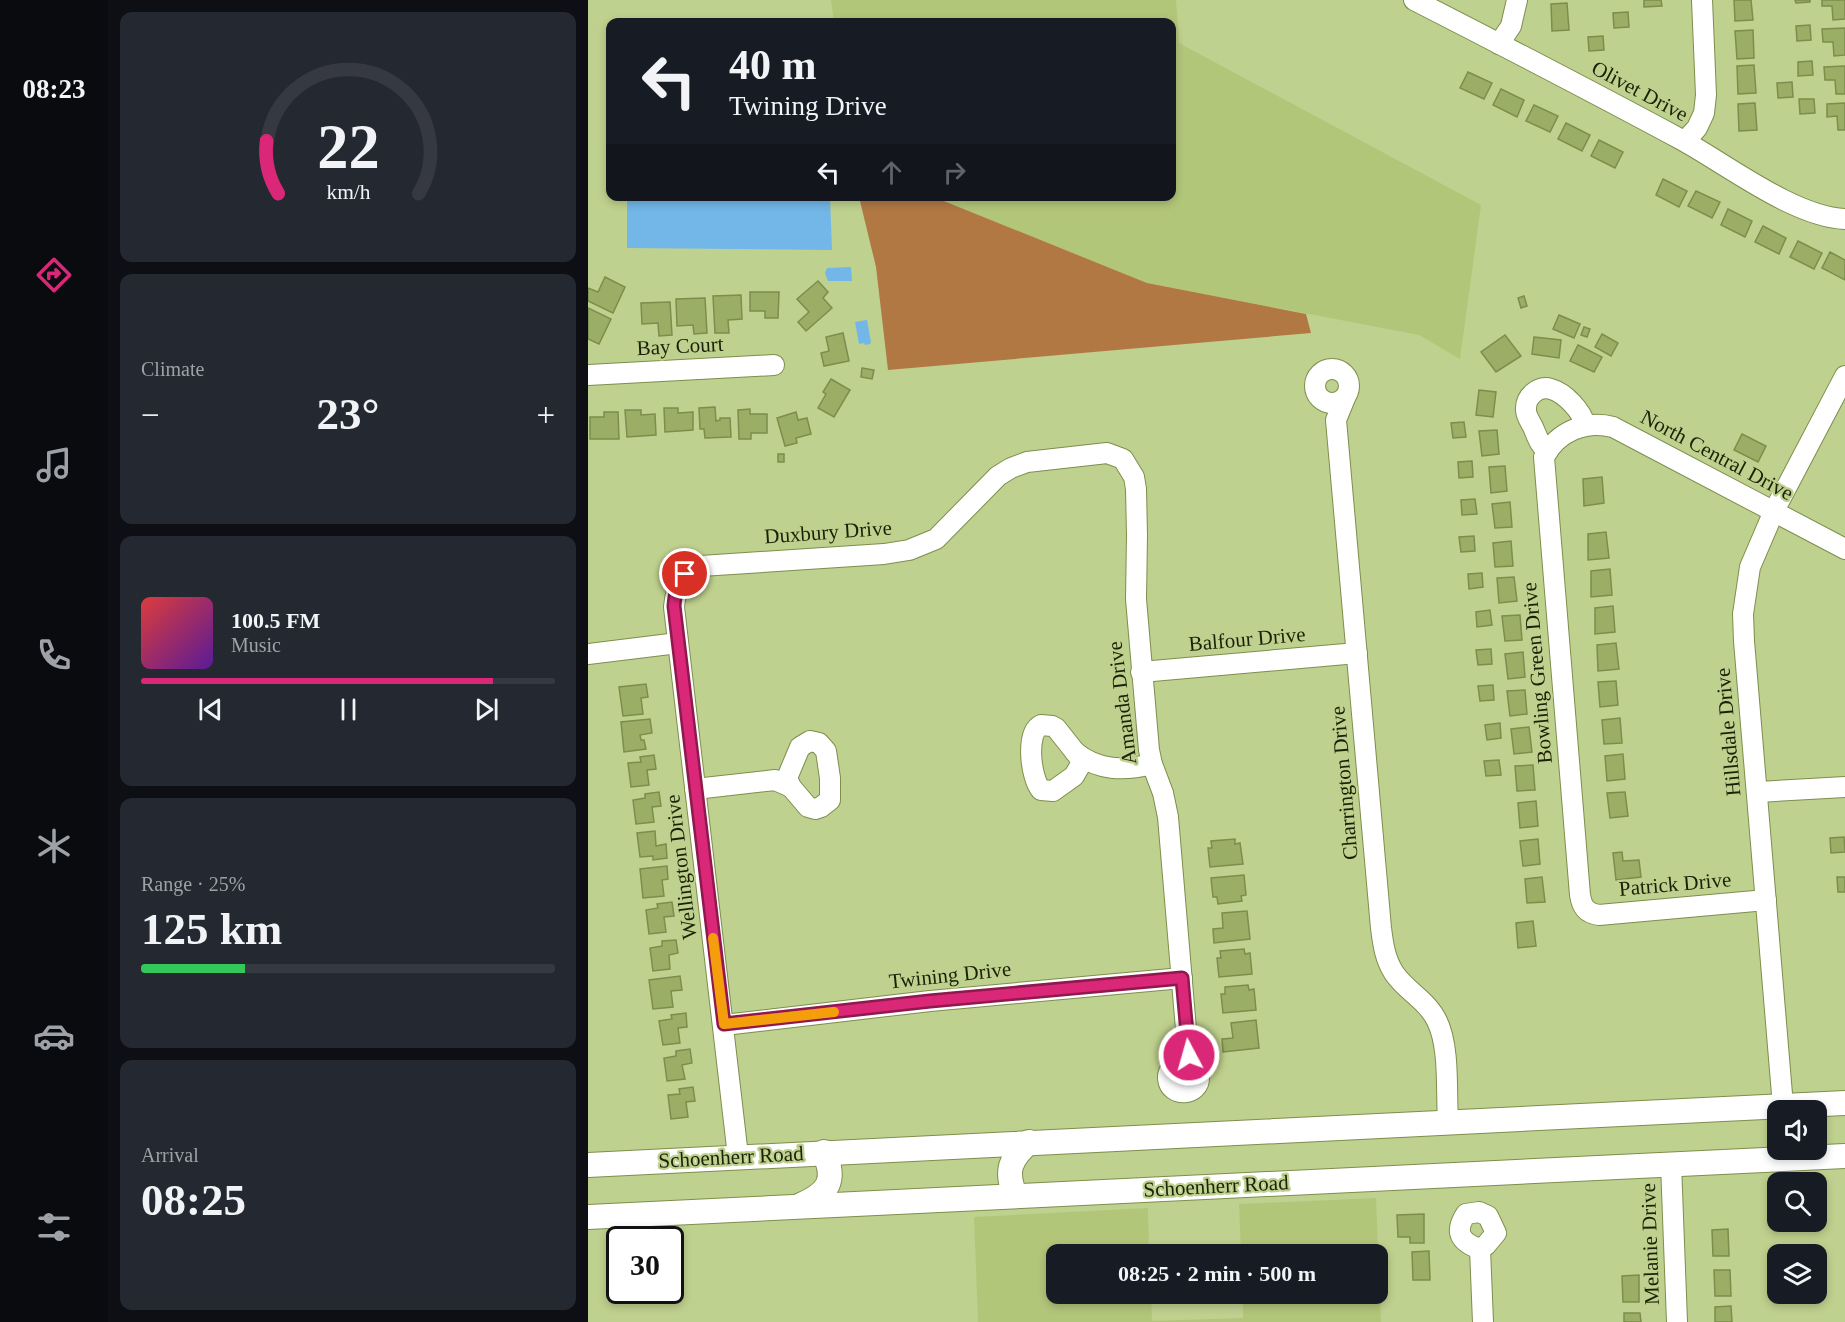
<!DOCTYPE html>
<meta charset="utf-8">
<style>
body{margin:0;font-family:Georgia,serif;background:#242831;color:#f1f3f6;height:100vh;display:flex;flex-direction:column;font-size:22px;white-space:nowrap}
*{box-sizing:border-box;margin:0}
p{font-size:20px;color:#9ea1a6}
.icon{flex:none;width:33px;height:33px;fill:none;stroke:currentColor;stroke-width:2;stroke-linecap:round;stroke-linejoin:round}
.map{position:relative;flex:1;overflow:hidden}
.side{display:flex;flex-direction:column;gap:12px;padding:12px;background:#0d0f14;width:480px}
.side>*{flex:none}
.guide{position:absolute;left:18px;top:18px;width:570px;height:183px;border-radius:12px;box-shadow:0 3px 9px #0003;background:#171b24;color:#f1f3f6;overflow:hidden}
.fabs{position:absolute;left:1179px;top:1100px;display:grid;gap:12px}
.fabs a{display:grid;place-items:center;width:60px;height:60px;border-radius:12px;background:#171b24;box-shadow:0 3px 9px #0003;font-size:30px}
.speed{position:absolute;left:18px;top:1226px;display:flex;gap:12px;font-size:30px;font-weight:700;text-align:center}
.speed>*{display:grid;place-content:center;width:78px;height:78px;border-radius:50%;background:#171b24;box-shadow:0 3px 9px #0003;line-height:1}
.speed .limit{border:3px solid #111;border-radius:9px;background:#fff;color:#111}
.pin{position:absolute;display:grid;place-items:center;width:51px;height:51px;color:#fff;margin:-26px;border:3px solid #fff;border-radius:50%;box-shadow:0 2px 6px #0007}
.me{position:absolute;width:66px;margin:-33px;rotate:354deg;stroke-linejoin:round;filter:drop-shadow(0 0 4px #0008)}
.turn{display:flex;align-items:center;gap:21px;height:126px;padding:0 24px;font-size:27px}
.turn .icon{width:78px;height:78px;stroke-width:2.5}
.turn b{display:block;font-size:42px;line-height:51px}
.lanes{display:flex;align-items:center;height:57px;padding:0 24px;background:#0003;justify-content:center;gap:30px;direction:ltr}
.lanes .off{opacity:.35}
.big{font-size:45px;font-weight:700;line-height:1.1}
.side .card{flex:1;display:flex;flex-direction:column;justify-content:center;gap:9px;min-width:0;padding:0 21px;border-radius:12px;background:#242831}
.side .dial{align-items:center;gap:0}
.dial svg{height:156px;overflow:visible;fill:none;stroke:#363941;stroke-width:7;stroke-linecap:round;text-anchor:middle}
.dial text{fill:#f1f3f6;stroke:none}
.song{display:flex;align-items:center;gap:18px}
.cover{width:72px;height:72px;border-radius:9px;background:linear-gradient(135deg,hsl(0 70% 55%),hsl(270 70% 35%))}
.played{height:6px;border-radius:3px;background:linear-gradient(90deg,#db2777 85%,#363941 85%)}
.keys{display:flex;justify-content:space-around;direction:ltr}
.heat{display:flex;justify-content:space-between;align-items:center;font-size:33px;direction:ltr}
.charge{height:9px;border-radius:4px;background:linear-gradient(90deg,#34c759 25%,#363941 0)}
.trip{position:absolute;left:458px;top:1244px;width:342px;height:60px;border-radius:12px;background:#171b24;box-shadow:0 3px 9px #0003;font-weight:700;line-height:60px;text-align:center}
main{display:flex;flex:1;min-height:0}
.dock{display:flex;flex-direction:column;width:108px;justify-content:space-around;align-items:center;background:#090b0e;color:#9ea1a6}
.dock .icon{width:42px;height:42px}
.dock .current{color:#db2777}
.dock b{font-size:27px;color:#f1f3f6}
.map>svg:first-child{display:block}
.built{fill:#b2c67a}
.forest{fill:#b27844}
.water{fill:#72b7e8}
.building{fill:#9bae65;stroke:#7c8d4c;stroke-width:1.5}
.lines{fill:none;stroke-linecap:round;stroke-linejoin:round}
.minor-casing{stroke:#7e8e4d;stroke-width:22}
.major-casing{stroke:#7e8e4d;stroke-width:26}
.minor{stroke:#fff;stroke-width:20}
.major{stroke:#fff;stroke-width:24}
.route-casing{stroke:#8e194d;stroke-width:15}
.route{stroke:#db2777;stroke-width:10}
.slow{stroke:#f59e0b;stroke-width:10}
.labels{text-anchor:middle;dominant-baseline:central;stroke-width:4.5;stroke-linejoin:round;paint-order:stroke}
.street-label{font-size:21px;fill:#1b2106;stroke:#bfd18e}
</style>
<main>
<nav class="dock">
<b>08:23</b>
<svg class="icon current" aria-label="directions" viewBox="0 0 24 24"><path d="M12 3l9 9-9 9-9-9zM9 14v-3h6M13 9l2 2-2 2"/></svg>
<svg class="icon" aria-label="music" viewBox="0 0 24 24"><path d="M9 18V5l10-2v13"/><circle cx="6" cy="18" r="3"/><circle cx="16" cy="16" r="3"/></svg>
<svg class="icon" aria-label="phone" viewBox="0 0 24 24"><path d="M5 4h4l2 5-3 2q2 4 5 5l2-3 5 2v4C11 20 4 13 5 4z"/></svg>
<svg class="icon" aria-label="climate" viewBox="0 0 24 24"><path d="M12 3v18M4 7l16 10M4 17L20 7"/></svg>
<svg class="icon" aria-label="car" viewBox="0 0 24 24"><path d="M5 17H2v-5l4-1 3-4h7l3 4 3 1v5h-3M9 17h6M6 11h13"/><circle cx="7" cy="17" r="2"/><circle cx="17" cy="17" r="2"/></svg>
<svg class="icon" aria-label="filters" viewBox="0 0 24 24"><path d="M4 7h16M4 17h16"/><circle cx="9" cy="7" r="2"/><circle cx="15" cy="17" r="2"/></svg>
</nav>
<section class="side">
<div class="card dial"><svg viewBox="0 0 100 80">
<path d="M14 69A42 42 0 1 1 86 69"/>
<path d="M14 69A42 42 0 0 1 8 42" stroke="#db2777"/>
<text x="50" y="56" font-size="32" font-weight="700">22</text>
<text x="50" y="72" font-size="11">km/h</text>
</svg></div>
<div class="card"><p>Climate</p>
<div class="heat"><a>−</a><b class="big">23°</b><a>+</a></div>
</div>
<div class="card">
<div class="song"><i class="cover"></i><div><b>100.5 FM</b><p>Music</p></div></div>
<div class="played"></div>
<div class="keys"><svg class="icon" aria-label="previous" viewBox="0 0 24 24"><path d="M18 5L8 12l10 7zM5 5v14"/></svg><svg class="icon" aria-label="pause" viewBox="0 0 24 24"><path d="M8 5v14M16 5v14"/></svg><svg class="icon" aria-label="next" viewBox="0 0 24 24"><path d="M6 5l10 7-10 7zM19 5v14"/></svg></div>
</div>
<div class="card"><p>Range · 25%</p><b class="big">125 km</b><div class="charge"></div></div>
<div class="card"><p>Arrival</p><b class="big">08:25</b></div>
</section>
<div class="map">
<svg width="1257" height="1322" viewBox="0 0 1257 1322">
<rect width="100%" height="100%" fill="#bfd18e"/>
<g class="built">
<polygon points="243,0 588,0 591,43 893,205 872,359 831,335 559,283 346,197 584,196 584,22 246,22"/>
<polygon points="788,1198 793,1322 390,1322 386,1217 560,1208 561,1254 468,1254 468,1293 563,1293 564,1321 655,1318 655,1293 789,1293 789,1254 653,1254 651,1204"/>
</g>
<polygon class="forest" points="271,197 346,197 559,283 718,314 723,333 300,370 288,267"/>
<g class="water">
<polygon points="39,197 242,197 244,250 39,248"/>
<polygon points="263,267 264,281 240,281 237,273 239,268"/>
<polygon points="279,320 283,342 282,344 277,345 276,343 271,344 267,322"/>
</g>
<g class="building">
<polygon points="1056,0 1073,0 1074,6 1056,7"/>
<polygon points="1146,0 1163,0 1165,20 1147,21"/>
<polygon points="1207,0 1222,0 1222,2 1208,3"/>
<polygon points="1234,0 1257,0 1257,19 1245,20 1244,6 1234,6"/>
<polygon points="979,3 981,30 964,31 963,4"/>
<polygon points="1040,12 1041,27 1026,28 1025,13"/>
<polygon points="1222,25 1223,40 1209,41 1208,26"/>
<polygon points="1257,28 1257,55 1246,56 1245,42 1235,42 1234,29"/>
<polygon points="1165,30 1166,58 1149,59 1147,31"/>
<polygon points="1015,36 1016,50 1001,51 1000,37"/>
<polygon points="1224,61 1225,75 1210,76 1210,62"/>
<polygon points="1166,65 1168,93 1150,94 1149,66"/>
<polygon points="1257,66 1257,94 1248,94 1247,80 1237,80 1236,67"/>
<polygon points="880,72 904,83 896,99 872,88"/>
<polygon points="1204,82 1205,97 1190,98 1189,83"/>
<polygon points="913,89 936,100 929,117 905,105"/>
<polygon points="1211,99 1226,99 1227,113 1212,114"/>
<polygon points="1167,103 1169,130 1151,131 1150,104"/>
<polygon points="1257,103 1257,130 1250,130 1249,116 1239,117 1239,104"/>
<polygon points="946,105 970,116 962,132 938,121"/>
<polygon points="978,123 1002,135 994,151 970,139"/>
<polygon points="1011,140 1035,152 1027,168 1003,156"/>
<polygon points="1075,179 1099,191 1091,207 1068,195"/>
<polygon points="1108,191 1132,202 1124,218 1100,206"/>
<polygon points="1140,209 1164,221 1157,237 1133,225"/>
<polygon points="1175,226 1198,238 1191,254 1167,242"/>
<polygon points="1210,241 1234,253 1226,269 1202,257"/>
<polygon points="1242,252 1257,260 1257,280 1234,268"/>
<polygon points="17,277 37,287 25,313 0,301 0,288 10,292"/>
<polygon points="230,281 240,292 235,298 244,308 218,331 210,322 221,312 209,299"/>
<polygon points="162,292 191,292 190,318 177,318 177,311 162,311"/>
<polygon points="153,295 154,319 140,320 141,333 127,333 125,296"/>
<polygon points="936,296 939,306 933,308 930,298"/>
<polygon points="117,298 119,333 106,334 105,325 89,326 88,299"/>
<polygon points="82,302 84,335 71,336 70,323 54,324 53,303"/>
<polygon points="0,308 23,319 11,344 0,339"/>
<polygon points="971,315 992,324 986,338 965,329"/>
<polygon points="996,327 1002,329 999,337 993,335"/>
<polygon points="255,333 261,361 236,366 233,353 241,351 238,337"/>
<polygon points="1014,334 1030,343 1023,356 1007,347"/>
<polygon points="917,335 933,356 908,372 893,352"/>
<polygon points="946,337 973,340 971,358 944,354"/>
<polygon points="990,345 1014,357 1006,372 982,361"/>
<polygon points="274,368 286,370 284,379 273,377"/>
<polygon points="243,379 262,390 246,417 230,408 238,394 235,392"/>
<polygon points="891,390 908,392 905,417 888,415"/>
<polygon points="127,407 128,421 132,420 132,418 142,418 143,437 117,438 116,429 112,429 111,408"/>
<polygon points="76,408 90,408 90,413 105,412 105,430 77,432"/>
<polygon points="162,409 162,414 179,414 179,433 163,433 163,439 151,439 150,410"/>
<polygon points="37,410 53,410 53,415 67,414 68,435 39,437"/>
<polygon points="16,412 30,412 31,439 2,439 2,417 16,417"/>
<polygon points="208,412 210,420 219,418 223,434 208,438 209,443 197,446 189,418"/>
<polygon points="876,422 878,437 865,438 863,423"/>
<polygon points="909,430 911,454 894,456 891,431"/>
<polygon points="1154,434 1178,446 1170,462 1146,450"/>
<rect x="190" y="454" width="6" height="8"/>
<polygon points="884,461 885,477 871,478 870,462"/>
<polygon points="917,466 919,491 903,493 901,467"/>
<polygon points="1014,477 1016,503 996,506 995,479"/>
<polygon points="887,499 889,514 874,515 873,500"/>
<polygon points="922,502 924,527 907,528 904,504"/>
<polygon points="1018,532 1021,558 1000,560 1000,534"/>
<polygon points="886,536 887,551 873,552 871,537"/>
<polygon points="923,541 925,566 907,567 905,543"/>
<polygon points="1022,569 1024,595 1003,597 1003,571"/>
<polygon points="894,573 895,587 881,589 880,574"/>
<polygon points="926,577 929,601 911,603 909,578"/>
<polygon points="1025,606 1027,632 1007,634 1007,608"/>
<polygon points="902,610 904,625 889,627 888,612"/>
<polygon points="932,615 934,640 917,641 914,616"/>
<polygon points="1028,643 1031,669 1010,671 1009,645"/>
<polygon points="903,649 904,664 890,665 888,650"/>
<polygon points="935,652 937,677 920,679 917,654"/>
<polygon points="1028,681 1030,705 1012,707 1010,682"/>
<polygon points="58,684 60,697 53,698 55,714 35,716 31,687"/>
<polygon points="905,685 906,700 892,701 890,686"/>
<polygon points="937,690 939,714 922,716 919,691"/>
<polygon points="1032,718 1034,743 1016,744 1014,720"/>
<polygon points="62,719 64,733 52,735 53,740 56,740 58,749 36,752 33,722"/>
<polygon points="912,723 913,738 899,740 897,725"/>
<polygon points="941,727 944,752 926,754 923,729"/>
<polygon points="1035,754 1037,779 1019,781 1017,756"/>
<polygon points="66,755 68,769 59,770 61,785 43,787 40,763 53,762 52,757"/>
<polygon points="911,760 913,775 898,776 896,761"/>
<polygon points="945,765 947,790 929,791 927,766"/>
<polygon points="71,792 73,806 64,807 66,822 48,824 45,800 57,798 57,794"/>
<polygon points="1037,792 1040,816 1022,818 1019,793"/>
<polygon points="948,801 950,826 932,828 930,803"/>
<polygon points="67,831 68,846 78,844 79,858 65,860 65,856 52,857 49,833"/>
<polygon points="1256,837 1257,852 1243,853 1242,838"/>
<polygon points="647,839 647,844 652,843 655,864 622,867 620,848 624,848 623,841"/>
<polygon points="950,839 952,864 935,866 932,841"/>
<polygon points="1034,852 1035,861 1051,860 1053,877 1028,880 1025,853"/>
<polygon points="79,866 80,879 74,880 76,896 55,898 52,869"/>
<polygon points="656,875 658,895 653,896 654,901 630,904 629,897 625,897 623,878"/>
<polygon points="954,877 957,902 939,903 937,879"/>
<polygon points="1249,877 1257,877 1257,892 1250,892"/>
<polygon points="84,902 86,916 76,917 78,932 61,934 58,910 70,908 69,904"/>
<polygon points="659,911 662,939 626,943 625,929 635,928 634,913"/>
<polygon points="945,921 948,946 930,948 928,923"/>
<polygon points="88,940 90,953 81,955 82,969 65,971 62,948 74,946 74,941"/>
<polygon points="656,949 657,954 662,953 664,974 631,977 629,958 633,958 632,951"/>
<polygon points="92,976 94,990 83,991 85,1007 65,1009 61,980"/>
<polygon points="660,985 661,990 666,989 668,1010 635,1013 633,994 637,994 637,987"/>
<polygon points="98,1013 99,1027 90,1028 92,1043 75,1045 71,1021 84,1019 83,1015"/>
<polygon points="668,1020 671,1048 635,1052 634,1039 645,1038 643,1023"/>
<polygon points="102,1049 104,1063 94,1065 97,1079 79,1081 76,1058 88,1056 88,1051"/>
<polygon points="105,1087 107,1101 98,1102 100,1117 83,1119 80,1095 92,1094 91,1089"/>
<polygon points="836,1214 836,1243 822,1243 822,1237 810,1237 809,1215"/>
<polygon points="1140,1229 1141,1256 1125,1256 1124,1230"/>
<polygon points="841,1251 842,1280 825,1280 824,1252"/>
<polygon points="1126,1270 1142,1270 1143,1296 1127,1296"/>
<polygon points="1051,1275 1051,1302 1035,1302 1034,1276"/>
<polygon points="1143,1306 1144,1322 1127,1322 1127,1307"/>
<polygon points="1036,1313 1052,1313 1053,1322 1036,1322"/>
</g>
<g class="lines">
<g class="minor-casing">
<g id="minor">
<path d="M826,0c90,46 179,92 268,140 44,24 112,77 163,79"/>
<polyline points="911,44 923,26 929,0"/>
<polyline points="1097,141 1109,128 1116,113 1118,95 1114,0"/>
<circle cx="744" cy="386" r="17"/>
<polyline points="0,375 186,365"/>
<path d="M757,398l-9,22 45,508c2,16 4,31 13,45 12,18 33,27 43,48 13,26 9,72 11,101"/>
<path d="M960,451c-9,-6 -11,-15 -15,-24 -3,-6 -7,-11 -7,-17 -1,-13 12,-25 25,-21 14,4 31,22 34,36"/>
<polyline points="0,654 90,643"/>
<polyline points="553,672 769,653"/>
<path d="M453,725l11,1 4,2 23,29 2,7 -7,12 -21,15 -12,-1c-10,-11 -16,-57 0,-65z"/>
<polygon points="222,741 231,743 238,751 242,778 242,800 233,807 227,809 220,807 203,787 199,778 212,747"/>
<path d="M487,752c23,19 49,19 77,12"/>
<polyline points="107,789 187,780 203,787"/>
<polyline points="1170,792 1257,787"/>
<path d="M1178,900l-167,15c-13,-2 -17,-8 -19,-20l-36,-438c14,-26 42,-37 69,-30l232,122"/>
<polyline points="136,1025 342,1001 594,978"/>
<path d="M587,1064c11,-5 24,-1 24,13 1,19 -29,21 -31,2 -1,-11 10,-16 15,-24 2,-4 3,-9 4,-14"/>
<polyline points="1195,1106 1156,641 1155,614 1162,567 1186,511 1257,376"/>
<path d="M150,1156l-64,-549c2,-20 7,-34 27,-41l183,-12 25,-4 27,-11 62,-63 13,-8 16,-6 80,-9 16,6 11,18 2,12 1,46 -1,64 13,151 3,14 11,29 5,24 19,224 2,14 5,10"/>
<polyline points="1083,1164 1089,1322"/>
<path d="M891,1212l9,4 8,17 -10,12 -6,4c-20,-7 -26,-17 -14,-35z"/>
<polyline points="892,1249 895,1322"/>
</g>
</g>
<g class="major-casing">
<g id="major">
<polyline points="0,1165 1257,1103"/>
<path d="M427,1195c-10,-24 -5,-36 14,-53"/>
<path d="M213,1205c27,-12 36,-24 23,-53"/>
<polyline points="0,1217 1257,1156"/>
</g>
</g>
<use href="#minor" class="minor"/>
<use href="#major" class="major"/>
</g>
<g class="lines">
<g class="route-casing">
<path id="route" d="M97,574c-8,11 -10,19 -11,32l50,418 206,-23 252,-23 7,77"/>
</g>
<use href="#route" class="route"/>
<polyline class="slow" points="125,938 136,1024 246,1012"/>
</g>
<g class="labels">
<g class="street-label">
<text transform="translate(1052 91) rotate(28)">Olivet Drive</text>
<text transform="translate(92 346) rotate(-3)">Bay Court</text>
<text transform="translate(1129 455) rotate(28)">North Central Drive</text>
<text transform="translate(240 532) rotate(-4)">Duxbury Drive</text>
<text transform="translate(659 639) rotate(-5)">Balfour Drive</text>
<text transform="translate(949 673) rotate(-95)">Bowling Green Drive</text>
<text transform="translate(534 703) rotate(-97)">Amanda Drive</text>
<text transform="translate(1140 732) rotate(-95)">Hillsdale Drive</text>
<text transform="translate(756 783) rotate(-95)">Charrington Drive</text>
<text transform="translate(93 867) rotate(-97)">Wellington Drive</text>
<text transform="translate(1087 884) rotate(-5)">Patrick Drive</text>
<text transform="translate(362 975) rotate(-6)">Twining Drive</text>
<text transform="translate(143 1157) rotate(-3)">Schoenherr Road</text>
<text transform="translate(628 1186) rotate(-3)">Schoenherr Road</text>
<text transform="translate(1062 1244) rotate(-92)">Melanie Drive</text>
</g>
</g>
</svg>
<div class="fabs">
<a><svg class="icon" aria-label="sound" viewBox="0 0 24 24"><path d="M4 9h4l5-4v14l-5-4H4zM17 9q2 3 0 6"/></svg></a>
<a><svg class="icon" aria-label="search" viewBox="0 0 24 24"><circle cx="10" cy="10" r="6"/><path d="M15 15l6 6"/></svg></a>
<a><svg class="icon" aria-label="layers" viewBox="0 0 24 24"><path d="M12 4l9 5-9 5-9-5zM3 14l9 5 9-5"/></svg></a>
</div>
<div class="speed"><div class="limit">30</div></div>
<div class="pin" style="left:97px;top:574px;background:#d93025"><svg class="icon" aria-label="arrive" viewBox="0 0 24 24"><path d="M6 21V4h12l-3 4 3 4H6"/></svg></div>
<svg class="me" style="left:601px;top:1055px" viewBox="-20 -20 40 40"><circle r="17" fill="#db2777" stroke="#fff" stroke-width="3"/><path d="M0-11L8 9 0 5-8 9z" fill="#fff"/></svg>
<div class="trip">08:25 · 2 min · 500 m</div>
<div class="guide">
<div class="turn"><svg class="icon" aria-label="left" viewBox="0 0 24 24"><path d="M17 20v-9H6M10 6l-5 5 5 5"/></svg><div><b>40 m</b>Twining Drive</div></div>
<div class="lanes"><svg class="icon" aria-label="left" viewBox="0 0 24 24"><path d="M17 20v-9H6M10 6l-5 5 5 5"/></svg><svg class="icon off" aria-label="ahead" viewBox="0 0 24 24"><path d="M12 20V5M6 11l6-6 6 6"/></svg><svg class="icon off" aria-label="right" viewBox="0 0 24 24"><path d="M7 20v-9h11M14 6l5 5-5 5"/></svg></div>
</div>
</div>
</main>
